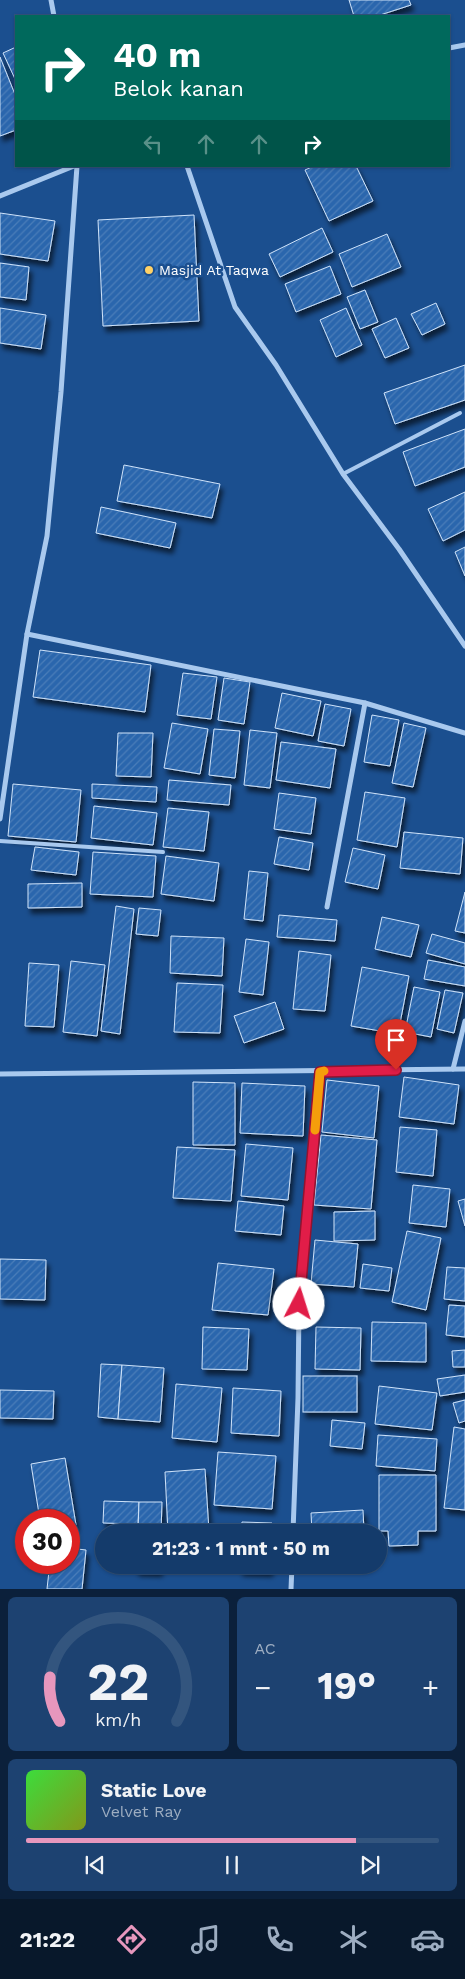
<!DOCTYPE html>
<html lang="id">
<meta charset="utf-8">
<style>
body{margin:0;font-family:"Work Sans",sans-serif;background:#1d4271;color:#f1f3f6;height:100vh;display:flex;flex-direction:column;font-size:19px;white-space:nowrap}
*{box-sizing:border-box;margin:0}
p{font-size:16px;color:#9dadc1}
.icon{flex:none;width:28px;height:28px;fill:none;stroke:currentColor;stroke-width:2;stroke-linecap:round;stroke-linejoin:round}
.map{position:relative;height:1589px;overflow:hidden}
.drawer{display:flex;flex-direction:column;gap:8px;padding:8px;background:#0b203b;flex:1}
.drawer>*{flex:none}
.hud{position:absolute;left:15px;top:15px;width:435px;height:152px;border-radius:0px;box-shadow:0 1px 4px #0004,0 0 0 1px #33557e;background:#00695c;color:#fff;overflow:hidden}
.speed{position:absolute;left:15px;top:1509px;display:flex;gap:10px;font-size:25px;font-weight:700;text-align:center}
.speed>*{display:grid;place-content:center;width:65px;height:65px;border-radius:50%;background:#143b6b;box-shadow:0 1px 4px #0004,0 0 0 1px #33557e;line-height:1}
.speed .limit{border:8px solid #d22;background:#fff;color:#111}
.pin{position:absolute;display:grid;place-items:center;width:42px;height:42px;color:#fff;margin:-51px -21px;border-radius:50% 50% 50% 0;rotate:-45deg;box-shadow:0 0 5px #0007}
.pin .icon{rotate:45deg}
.me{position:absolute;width:55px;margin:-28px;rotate:5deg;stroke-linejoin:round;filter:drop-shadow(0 0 4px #0008)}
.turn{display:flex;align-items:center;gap:18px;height:105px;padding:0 15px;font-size:22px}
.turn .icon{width:65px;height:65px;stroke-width:2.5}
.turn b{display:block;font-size:35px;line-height:42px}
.lanes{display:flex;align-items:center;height:48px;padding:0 15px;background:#0003;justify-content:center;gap:25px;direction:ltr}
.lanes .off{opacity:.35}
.big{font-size:38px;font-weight:700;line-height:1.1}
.drawer .tile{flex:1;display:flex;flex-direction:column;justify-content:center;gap:8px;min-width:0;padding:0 18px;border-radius:8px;background:#1d4271}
.drawer .dial{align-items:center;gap:0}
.dial svg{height:130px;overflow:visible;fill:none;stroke:#33557e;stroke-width:7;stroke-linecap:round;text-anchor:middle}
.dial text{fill:#f1f3f6;stroke:none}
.song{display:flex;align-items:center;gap:15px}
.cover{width:60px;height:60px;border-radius:8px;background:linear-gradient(135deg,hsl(120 70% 55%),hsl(70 70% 35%))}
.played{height:5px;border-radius:2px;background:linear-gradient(90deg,#e797bd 80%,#33557e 80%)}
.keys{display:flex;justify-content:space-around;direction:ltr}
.heat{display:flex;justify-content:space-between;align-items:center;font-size:28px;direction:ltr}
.drawer .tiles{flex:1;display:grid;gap:8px;grid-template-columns:1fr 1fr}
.tile:last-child{grid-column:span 2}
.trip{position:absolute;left:95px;top:1524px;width:292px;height:50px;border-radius:25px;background:#143b6b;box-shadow:0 1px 4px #0004,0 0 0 1px #33557e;font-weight:700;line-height:50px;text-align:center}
.dock{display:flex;height:80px;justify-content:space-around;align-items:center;background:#08182b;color:#9dadc1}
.dock .icon{width:35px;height:35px}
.dock .selected{color:#e797bd}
.dock b{font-size:22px;color:#f1f3f6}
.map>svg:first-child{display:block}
.building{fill:url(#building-hatch);stroke:#cfe3fa;filter:url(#shadow)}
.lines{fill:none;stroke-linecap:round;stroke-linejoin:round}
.lane{stroke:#a9c9ee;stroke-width:4}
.street{stroke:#a9c9ee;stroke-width:5}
.route-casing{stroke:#92132f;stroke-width:12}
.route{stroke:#e11d48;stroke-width:9}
.slow{stroke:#f59e0b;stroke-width:9}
.poi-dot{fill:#ffd166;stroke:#1b4f8f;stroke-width:2}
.labels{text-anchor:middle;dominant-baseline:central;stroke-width:5;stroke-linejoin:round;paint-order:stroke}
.poi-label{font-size:14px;fill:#fff;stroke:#1b4f8f;text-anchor:start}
</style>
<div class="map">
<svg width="465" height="1589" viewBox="0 0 465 1589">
<defs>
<pattern id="building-hatch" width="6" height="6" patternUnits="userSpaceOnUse" patternTransform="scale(1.25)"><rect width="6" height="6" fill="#2a66ad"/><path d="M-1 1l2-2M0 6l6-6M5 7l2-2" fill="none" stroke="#4a7db9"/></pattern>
<filter id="shadow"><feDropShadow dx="3" dy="5.5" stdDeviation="2.5" flood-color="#0009"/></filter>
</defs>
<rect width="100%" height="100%" fill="#1b4f8f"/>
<g class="building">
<polygon points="349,0 409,0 411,5 377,16 354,16"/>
<polygon points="16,47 16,81 3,53"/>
<polygon points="0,57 16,97 16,130 0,136"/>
<polygon points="314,166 356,166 373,201 329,221 305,170"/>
<polygon points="0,213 55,221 48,261 0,254"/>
<polygon points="194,215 199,321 103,326 98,220"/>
<polygon points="322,228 333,252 280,277 269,254"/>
<polygon points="387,234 401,267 352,287 339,254"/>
<polygon points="0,263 29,267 26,300 0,297"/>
<polygon points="330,266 341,294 296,312 285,284"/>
<polygon points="365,290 378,322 360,329 347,297"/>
<polygon points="436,303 445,324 422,335 411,314"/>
<polygon points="0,308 46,315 41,349 0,343"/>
<polygon points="346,308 362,345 336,357 320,320"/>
<polygon points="396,318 409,348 385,358 372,329"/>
<polygon points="465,365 465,400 395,424 384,393"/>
<polygon points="465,429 465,467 415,486 403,452"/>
<polygon points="124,465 220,484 212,518 117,501"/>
<polygon points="465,492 465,530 443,541 428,509"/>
<polygon points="101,507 176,523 170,548 96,533"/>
<polygon points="465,547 465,576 455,552"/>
<polygon points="40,650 151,665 145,712 33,697"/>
<polygon points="183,673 217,677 211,719 177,715"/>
<polygon points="224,678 250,682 244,724 218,720"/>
<polygon points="282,693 321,701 313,736 275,728"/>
<polygon points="325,704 351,709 344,746 318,741"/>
<polygon points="372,715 399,720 390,766 364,762"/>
<polygon points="172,723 208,729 200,774 164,768"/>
<polygon points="404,723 426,728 413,787 392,783"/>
<polygon points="214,729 240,731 235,778 209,775"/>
<polygon points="250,730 277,733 270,788 244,785"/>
<polygon points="118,733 153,733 151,777 116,776"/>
<polygon points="281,742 336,749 330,788 276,780"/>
<polygon points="169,780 231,785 229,805 167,800"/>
<polygon points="13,784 81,790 76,842 8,836"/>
<polygon points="92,784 157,787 156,802 92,798"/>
<polygon points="365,792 405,798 397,847 357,840"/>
<polygon points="279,793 316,798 311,834 274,829"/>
<polygon points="94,806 157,813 153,845 91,838"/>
<polygon points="168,808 209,812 204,851 163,847"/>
<polygon points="404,832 463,838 460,874 400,868"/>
<polygon points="279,837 313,843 309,870 274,864"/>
<polygon points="35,847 79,852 76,875 31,870"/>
<polygon points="353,848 385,855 378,889 345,882"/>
<polygon points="93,852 156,856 153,897 90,894"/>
<polygon points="166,856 219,863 214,901 161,894"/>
<polygon points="249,871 268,873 263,921 244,919"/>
<polygon points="82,883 82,907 28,908 28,884"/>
<polygon points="465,892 465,933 455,931"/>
<polygon points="116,906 134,909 120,1034 101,1031"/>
<polygon points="139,908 161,910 158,936 136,934"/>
<polygon points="279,915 337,920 335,941 277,937"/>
<polygon points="382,917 419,925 411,957 375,949"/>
<polygon points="432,934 465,943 465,964 426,953"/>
<polygon points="171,936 224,938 222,976 170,973"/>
<polygon points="246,939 269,942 263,995 239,992"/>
<polygon points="299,951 331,955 325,1011 293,1009"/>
<polygon points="428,960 465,967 465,986 424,979"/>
<polygon points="71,961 105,965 97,1036 63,1032"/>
<polygon points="29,963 59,965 54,1027 25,1026"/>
<polygon points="362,967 409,976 398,1034 351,1026"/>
<polygon points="177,983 223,985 220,1033 174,1032"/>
<polygon points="414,987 440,992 431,1037 405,1032"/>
<polygon points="445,990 463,993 454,1033 437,1029"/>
<polygon points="275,1002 284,1029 244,1043 234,1016"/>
<polygon points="404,1077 459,1085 454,1124 399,1117"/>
<polygon points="327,1080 379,1086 374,1138 322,1132"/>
<polygon points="193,1082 235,1083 235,1145 193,1145"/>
<polygon points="242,1083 305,1086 303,1136 240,1133"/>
<polygon points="400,1127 437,1130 433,1176 396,1172"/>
<polygon points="321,1135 377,1140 371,1209 314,1205"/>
<polygon points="246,1144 293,1148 288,1200 241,1196"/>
<polygon points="177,1147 235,1150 231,1201 173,1198"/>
<polygon points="413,1185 450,1189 446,1227 409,1223"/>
<polygon points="465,1199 465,1226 458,1201"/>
<polygon points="238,1201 284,1206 281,1235 235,1231"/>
<polygon points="375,1211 375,1240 334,1241 334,1212"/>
<polygon points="407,1231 441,1238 426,1310 392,1302"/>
<polygon points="315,1240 358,1244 354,1287 311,1284"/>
<polygon points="0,1259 46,1260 45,1300 0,1299"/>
<polygon points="218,1263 274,1269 268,1315 212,1310"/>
<polygon points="363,1264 392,1268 389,1291 360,1288"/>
<polygon points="447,1267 465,1268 465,1301 444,1299"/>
<polygon points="449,1305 465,1306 465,1337 446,1335"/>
<polygon points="372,1322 426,1323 426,1362 371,1361"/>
<polygon points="203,1327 249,1329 247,1370 202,1369"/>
<polygon points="316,1327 361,1328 360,1370 315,1369"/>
<polygon points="465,1350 465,1367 453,1367 452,1351"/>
<polygon points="101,1364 122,1365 118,1419 98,1417"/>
<polygon points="122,1365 164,1368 160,1422 118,1419"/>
<polygon points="465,1375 465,1392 440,1396 437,1379"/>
<rect x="303" y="1376" width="54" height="36"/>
<polygon points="176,1384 222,1388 217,1442 172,1438"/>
<polygon points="379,1386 437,1393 432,1430 375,1424"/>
<polygon points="233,1388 281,1391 279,1436 231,1433"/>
<polygon points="0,1390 54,1391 53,1419 0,1418"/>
<polygon points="465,1400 465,1421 459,1423 453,1403"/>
<polygon points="332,1420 365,1423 362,1449 330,1446"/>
<polygon points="454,1427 465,1429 465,1510 444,1508"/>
<polygon points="378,1435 437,1439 435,1471 376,1466"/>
<polygon points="218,1452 276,1456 272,1509 214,1505"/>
<polygon points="65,1458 76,1525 69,1527 69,1520 40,1520 31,1464"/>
<polygon points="205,1469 209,1531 168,1532 165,1472"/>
<polygon points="379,1475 436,1475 436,1531 418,1531 418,1545 389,1546 388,1531 379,1531"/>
<polygon points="104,1501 139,1502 138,1524 103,1523"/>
<polygon points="139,1502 162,1502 161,1532 138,1532"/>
<polygon points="363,1510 364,1532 312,1532 311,1513"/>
<polygon points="242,1522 272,1523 272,1532 241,1532"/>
<polygon points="69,1548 86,1550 82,1589 47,1589 50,1562 69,1562"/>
<polygon points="136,1565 160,1565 159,1571 136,1570"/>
<polygon points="240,1565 270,1565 270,1571 240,1570"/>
</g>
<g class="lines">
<g class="lane">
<polyline points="343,474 460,413"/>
<polyline points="0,841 163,852"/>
</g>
<g class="street">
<polyline points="51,0 54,16"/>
<polyline points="449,48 465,45"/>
<polyline points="187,166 235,307 276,365 343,474 399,549 465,646"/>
<polyline points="0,196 74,166"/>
<polyline points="27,634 365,703 465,733"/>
<polyline points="0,819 27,634 47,536 61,392 77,166"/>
<polyline points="327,907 365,703"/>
<polyline points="453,1069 465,1021"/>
<polyline points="0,1074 465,1069"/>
<polyline points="293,1532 298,1398 299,1305 320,1072"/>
<polyline points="291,1589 292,1565"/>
</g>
</g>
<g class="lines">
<g class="route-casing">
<polyline id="route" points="299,1304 320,1072 396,1070"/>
</g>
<use href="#route" class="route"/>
<polyline class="slow" points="315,1130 320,1072 324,1071"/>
</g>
<circle class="poi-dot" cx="149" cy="270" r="5"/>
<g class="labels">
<g class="poi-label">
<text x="159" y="270">Masjid At Taqwa</text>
</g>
</g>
</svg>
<div class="speed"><div class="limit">30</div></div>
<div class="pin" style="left:396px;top:1070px;background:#d93025"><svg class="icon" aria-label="arrive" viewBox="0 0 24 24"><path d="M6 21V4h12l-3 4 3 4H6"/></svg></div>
<svg class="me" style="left:299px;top:1304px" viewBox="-20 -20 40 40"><circle r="19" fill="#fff"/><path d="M0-13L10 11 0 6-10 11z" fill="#e11d48"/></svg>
<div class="trip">21:23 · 1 mnt · 50 m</div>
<div class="hud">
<div class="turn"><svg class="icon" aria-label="right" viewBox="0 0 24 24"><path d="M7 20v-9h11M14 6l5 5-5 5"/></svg><div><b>40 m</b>Belok kanan</div></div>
<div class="lanes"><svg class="icon off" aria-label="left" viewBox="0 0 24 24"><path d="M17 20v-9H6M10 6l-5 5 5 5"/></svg><svg class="icon off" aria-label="ahead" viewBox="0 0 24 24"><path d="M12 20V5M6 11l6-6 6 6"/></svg><svg class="icon off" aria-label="ahead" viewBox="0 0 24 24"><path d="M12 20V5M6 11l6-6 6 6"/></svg><svg class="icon" aria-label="right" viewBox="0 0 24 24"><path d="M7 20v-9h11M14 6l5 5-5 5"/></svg></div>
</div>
</div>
<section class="drawer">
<div class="tiles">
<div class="tile dial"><svg viewBox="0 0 100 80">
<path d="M14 69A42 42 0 1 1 86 69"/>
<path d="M14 69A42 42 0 0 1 8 42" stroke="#e797bd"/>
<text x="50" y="56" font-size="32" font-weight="700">22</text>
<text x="50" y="72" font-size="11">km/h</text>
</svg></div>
<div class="tile"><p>AC</p>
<div class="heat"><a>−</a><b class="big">19°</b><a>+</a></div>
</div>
<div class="tile">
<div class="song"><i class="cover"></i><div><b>Static Love</b><p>Velvet Ray</p></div></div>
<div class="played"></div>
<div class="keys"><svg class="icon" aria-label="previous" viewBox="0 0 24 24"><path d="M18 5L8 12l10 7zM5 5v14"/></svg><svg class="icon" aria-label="pause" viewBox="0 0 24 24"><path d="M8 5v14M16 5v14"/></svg><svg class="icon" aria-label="next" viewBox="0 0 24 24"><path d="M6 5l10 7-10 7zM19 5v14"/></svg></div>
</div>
</div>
</section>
<nav class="dock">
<b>21:22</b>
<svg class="icon selected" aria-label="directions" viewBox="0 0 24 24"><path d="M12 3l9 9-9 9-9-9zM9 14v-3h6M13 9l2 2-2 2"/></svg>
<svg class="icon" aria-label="music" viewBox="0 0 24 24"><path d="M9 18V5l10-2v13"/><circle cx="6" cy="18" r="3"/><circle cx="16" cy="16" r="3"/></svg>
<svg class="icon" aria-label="phone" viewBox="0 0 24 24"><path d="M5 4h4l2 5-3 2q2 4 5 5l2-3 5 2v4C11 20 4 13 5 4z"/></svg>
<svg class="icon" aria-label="climate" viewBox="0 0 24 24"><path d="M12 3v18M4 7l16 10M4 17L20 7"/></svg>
<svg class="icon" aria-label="car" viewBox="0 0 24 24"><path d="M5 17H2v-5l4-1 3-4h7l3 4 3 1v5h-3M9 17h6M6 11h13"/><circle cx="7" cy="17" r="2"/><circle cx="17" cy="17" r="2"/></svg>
</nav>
